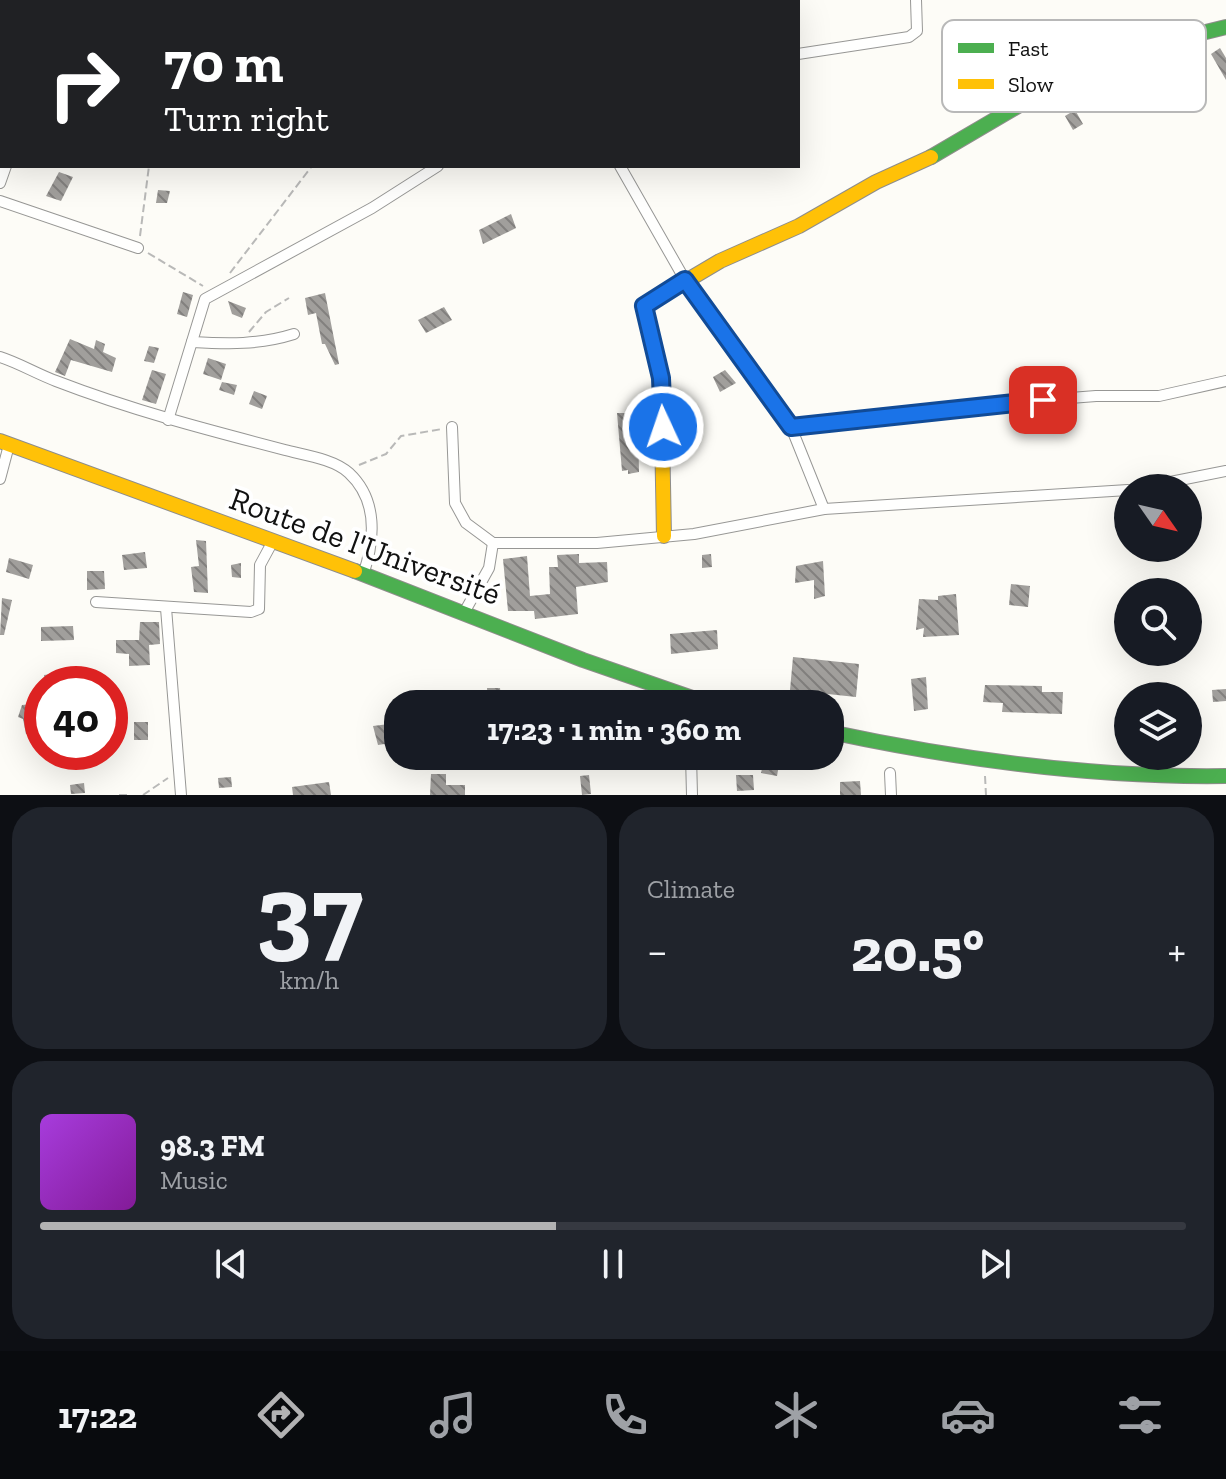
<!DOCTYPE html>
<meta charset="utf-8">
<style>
body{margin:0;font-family:"Zilla Slab",serif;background:#20242c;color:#f1f3f6;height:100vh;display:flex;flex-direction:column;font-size:30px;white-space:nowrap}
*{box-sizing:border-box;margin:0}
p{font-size:26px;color:#9ea1a6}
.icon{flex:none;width:44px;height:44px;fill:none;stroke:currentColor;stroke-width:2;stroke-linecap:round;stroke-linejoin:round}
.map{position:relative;height:795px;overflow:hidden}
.drawer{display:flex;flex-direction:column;gap:12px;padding:12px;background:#0d0f14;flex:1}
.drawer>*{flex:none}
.banner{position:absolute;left:0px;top:0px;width:800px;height:168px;box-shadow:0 8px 32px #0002;background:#202124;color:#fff;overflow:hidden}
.needle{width:52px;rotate:124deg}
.fabs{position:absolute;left:1114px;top:474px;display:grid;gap:16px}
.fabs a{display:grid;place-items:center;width:88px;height:88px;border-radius:50%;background:#171b24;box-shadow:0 8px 32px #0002;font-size:40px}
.speed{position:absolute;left:24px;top:666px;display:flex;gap:16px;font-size:40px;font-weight:700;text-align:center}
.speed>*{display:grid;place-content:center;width:104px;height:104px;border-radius:50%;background:#171b24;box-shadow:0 8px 32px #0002;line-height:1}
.speed .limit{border:12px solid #d22;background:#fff;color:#111}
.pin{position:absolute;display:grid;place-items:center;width:68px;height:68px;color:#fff;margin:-34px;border-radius:16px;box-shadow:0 4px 12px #0006}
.me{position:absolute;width:88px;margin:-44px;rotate:357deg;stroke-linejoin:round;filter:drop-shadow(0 0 6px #0008)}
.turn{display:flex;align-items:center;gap:28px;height:168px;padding:0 32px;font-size:36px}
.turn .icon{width:104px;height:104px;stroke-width:2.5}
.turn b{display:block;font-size:56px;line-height:68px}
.big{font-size:60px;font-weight:700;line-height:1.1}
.drawer .card{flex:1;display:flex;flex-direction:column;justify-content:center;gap:12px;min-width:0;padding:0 28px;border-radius:32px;background:#20242c}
.drawer .dial{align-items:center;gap:0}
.dial b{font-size:104px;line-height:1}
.song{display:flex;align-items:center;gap:24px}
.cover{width:96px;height:96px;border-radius:12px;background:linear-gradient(135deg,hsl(280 70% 55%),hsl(290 70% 35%))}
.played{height:8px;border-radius:4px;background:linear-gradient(90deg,#b2b2b3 45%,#363941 45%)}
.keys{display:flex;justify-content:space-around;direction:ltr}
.heat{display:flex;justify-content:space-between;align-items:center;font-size:44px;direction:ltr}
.drawer .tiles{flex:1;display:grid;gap:12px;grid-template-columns:1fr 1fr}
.card:last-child{grid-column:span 2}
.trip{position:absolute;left:384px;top:690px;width:460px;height:80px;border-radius:32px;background:#171b24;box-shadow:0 8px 32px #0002;font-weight:700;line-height:80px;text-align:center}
.menu{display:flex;height:128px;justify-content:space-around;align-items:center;background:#090b0e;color:#9ea1a6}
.menu .icon{width:56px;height:56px}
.menu .selected{color:#b2b2b3}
.menu b{font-size:36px;color:#f1f3f6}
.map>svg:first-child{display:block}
.building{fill:url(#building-back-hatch)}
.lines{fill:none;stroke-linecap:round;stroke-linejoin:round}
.street-casing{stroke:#979795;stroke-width:12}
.fast-casing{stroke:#8e8d8b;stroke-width:16}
.slow-casing{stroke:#8e8d8b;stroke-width:16}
.path{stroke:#b9b9b8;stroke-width:2;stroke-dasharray:8 4;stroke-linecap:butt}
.street{stroke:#fffffe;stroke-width:10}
.fast{stroke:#4caf50;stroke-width:14}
.slow{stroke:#ffc107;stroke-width:14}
.route-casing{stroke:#114b97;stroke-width:20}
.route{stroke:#1a73e8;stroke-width:14}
.labels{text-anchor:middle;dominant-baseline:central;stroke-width:8;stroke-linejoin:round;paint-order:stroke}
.street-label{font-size:32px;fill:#111;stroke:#fff}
.key{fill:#fff;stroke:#b8b8b8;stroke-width:2}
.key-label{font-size:22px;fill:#111}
</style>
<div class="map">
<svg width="1226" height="795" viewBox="0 0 1226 795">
<defs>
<pattern id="building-back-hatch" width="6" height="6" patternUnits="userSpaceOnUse" patternTransform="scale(2)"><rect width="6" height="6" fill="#a19f9c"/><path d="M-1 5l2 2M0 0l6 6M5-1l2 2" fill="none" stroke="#82807e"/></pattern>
</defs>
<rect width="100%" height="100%" fill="#fdfcf7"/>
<g class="building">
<polygon points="1220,48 1226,58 1226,80 1211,54"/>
<polygon points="1075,110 1083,124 1073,130 1065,116"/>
<polygon points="59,172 73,177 61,201 46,196"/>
<polygon points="158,190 170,191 167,203 156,203"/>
<polygon points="511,214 516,228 483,244 479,230"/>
<polygon points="183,292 193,295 187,317 177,314"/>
<polygon points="325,293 339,364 335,365 325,344 322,344 316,313 308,315 305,298"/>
<polygon points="228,301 246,308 242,318 232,314"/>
<polygon points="444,307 452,320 426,333 418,320"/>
<polygon points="70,339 94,349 96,340 105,344 103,352 116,358 112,372 71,360 65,376 55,372"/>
<polygon points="149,346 159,348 154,363 144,361"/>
<polygon points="208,358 226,364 221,380 203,374"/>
<polygon points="152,370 166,374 156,404 142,400"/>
<polygon points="725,370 736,383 720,392 713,377"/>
<polygon points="222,382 237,385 234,395 219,390"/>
<polygon points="254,391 267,396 262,409 249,404"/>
<polygon points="617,413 630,413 630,428 638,427 639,472 628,474 628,470 622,471"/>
<polygon points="196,540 206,541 208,593 194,592 191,567 199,566"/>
<polygon points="145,552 147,568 124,570 122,555"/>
<polygon points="579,554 579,563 607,562 608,582 576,587 578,614 535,619 534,611 508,611 503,559 527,556 530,596 550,594 549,567 558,567 557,555"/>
<polygon points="711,554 712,567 702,568 702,555"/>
<polygon points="9,558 33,565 29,579 6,572"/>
<polygon points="823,561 825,596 814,599 814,580 795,583 796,566"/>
<polygon points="241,563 241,578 232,577 231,565"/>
<polygon points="87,571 104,571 105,589 87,590"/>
<polygon points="1011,584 1030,586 1028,607 1009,605"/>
<polygon points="956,594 959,635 923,637 924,628 916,630 919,599 938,600 938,596"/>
<polygon points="2,598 12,600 4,635 0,635"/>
<polygon points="140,622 159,622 160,644 149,645 150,665 129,666 129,654 116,653 116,640 139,640"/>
<polygon points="73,626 74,640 41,641 41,627"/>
<polygon points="717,630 718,649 671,654 670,634"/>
<polygon points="793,657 859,664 856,697 790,690"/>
<polygon points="60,673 61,684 45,684 44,675"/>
<polygon points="926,677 928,709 914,711 911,679"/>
<polygon points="985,685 1042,686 1042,692 1063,692 1062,714 1002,712 1003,703 983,702"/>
<polygon points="487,688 500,688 501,698 488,699"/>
<polygon points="1226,689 1226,701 1213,702 1212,690"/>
<polygon points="42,703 42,742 33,743 32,735 26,734 23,719 18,717 22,705"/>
<polygon points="1118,711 1126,711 1127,728 1118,728"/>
<rect x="134" y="722" width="14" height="18"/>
<polygon points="389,724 391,743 378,745 373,726"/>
<polygon points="69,752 83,752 84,761 70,762"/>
<polygon points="765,756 780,759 777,776 761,773"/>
<polygon points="431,774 446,774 446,785 465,785 465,795 430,795"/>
<polygon points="589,775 591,794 582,795 580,776"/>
<polygon points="736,775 753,775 754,790 737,791"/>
<polygon points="231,777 232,787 219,788 218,778"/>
<polygon points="860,781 861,795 840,795 840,782"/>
<polygon points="329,782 331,795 293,795 292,787"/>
<polygon points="84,783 85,793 71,794 70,785"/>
</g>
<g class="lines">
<g class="street-casing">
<g id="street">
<polyline points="482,0 495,2"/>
<polyline points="539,0 540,2"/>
<polyline points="724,0 724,2"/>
<polyline points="318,2 318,0"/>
<polyline points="597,2 612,0"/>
<polyline points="798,54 909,37 917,31 916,0"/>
<polyline points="620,166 685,280 791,427 824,509"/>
<polyline points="0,183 6,166"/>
<polyline points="0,201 138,248"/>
<path d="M192,342c36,2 67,3 102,-8"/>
<path d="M0,357c19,6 37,17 56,24 75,29 152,49 229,69 19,5 49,9 64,23 29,27 26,67 14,102"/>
<polyline points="168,420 205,299 372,208 438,166"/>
<polyline points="452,427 455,503 466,523 493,543 597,543 694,534 824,509 1128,490"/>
<polyline points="791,427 931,409 1096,396 1159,396 1226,381"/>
<polyline points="0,479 9,445"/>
<polyline points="1140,488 1226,471"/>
<polyline points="96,602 251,612 259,609 260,565 273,541"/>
<polyline points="166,608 181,795"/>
<polyline points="465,611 489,568 493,543"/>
<polyline points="691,756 692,795"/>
<polyline points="890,773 891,795"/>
</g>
</g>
<g class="fast-casing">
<g id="fast">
<polyline points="931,157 1035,96 1161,43 1226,27"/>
<polyline points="355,571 583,660 710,704"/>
<path d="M830,732c131,28 262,46 396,44"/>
</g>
</g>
<g class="slow-casing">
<g id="slow">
<polyline points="0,441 355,571"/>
<polyline points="664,536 661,378 644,306 720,261 799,226 876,182 931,157"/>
</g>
</g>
<g class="path">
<polyline points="140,236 149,166"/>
<polyline points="148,253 203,286"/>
<polyline points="230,273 312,166"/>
<polyline points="249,332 266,312 289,298"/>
<polyline points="359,465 386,454 401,436 442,429"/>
<polyline points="985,776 986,795"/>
<polyline points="119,795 130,795"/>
<polyline points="143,795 168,778"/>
</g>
<use href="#street" class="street"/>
<use href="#fast" class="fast"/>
<use href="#slow" class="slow"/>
</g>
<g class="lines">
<g class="route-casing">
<polyline id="route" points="663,427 661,378 644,306 685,280 791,427 1043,400"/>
</g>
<use href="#route" class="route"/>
</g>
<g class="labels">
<g class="street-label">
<text transform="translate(365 546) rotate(20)">Route de l'Université</text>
</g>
</g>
<rect x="942" y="20" width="264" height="92" rx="12" class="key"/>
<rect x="958" y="43" width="36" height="10" fill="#4caf50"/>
<rect x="958" y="79" width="36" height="10" fill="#ffc107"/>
<g class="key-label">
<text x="1008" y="56">Fast</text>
<text x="1008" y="92">Slow</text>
</g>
</svg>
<div class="fabs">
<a><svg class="needle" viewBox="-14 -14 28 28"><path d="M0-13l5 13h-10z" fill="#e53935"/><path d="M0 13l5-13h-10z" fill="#9ea1a6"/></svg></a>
<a><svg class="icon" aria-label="search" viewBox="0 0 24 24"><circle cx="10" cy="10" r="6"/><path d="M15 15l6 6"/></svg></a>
<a><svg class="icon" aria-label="layers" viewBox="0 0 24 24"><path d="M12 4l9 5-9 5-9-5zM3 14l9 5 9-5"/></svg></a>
</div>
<div class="speed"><div class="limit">40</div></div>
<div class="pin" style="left:1043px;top:400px;background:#d93025"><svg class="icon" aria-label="arrive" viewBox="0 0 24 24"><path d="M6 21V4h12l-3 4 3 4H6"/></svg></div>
<svg class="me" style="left:663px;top:427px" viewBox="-20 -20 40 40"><circle r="17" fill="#1a73e8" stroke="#fff" stroke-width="3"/><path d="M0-11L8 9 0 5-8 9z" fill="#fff"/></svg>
<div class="trip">17:23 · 1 min · 360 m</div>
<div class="banner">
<div class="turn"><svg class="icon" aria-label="right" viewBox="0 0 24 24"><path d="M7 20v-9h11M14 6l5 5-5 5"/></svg><div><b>70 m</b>Turn right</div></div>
</div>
</div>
<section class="drawer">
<div class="tiles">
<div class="card dial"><b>37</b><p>km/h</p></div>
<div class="card"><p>Climate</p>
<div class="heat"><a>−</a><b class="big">20.5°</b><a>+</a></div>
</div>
<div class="card">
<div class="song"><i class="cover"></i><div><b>98.3 FM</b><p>Music</p></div></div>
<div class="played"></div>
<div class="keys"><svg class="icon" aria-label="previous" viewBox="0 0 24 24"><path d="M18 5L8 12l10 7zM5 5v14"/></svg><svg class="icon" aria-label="pause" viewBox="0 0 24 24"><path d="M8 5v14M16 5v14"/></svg><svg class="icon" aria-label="next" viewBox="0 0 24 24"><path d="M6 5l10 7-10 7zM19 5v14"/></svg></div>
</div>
</div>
</section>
<nav class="menu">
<b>17:22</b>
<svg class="icon selected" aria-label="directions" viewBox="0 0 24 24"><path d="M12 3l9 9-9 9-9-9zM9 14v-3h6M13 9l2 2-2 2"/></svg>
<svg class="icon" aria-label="music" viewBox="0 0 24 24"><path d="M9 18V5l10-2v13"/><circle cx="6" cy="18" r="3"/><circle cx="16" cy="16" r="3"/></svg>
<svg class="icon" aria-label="phone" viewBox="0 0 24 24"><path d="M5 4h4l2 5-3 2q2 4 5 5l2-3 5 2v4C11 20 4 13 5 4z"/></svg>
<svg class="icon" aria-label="climate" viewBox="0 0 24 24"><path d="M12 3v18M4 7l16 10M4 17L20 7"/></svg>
<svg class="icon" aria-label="car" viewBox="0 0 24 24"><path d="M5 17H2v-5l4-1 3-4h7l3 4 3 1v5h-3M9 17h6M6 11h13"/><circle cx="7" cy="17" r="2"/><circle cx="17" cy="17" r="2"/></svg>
<svg class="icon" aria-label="filters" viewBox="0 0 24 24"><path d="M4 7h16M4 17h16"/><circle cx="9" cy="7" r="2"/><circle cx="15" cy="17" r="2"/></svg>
</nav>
